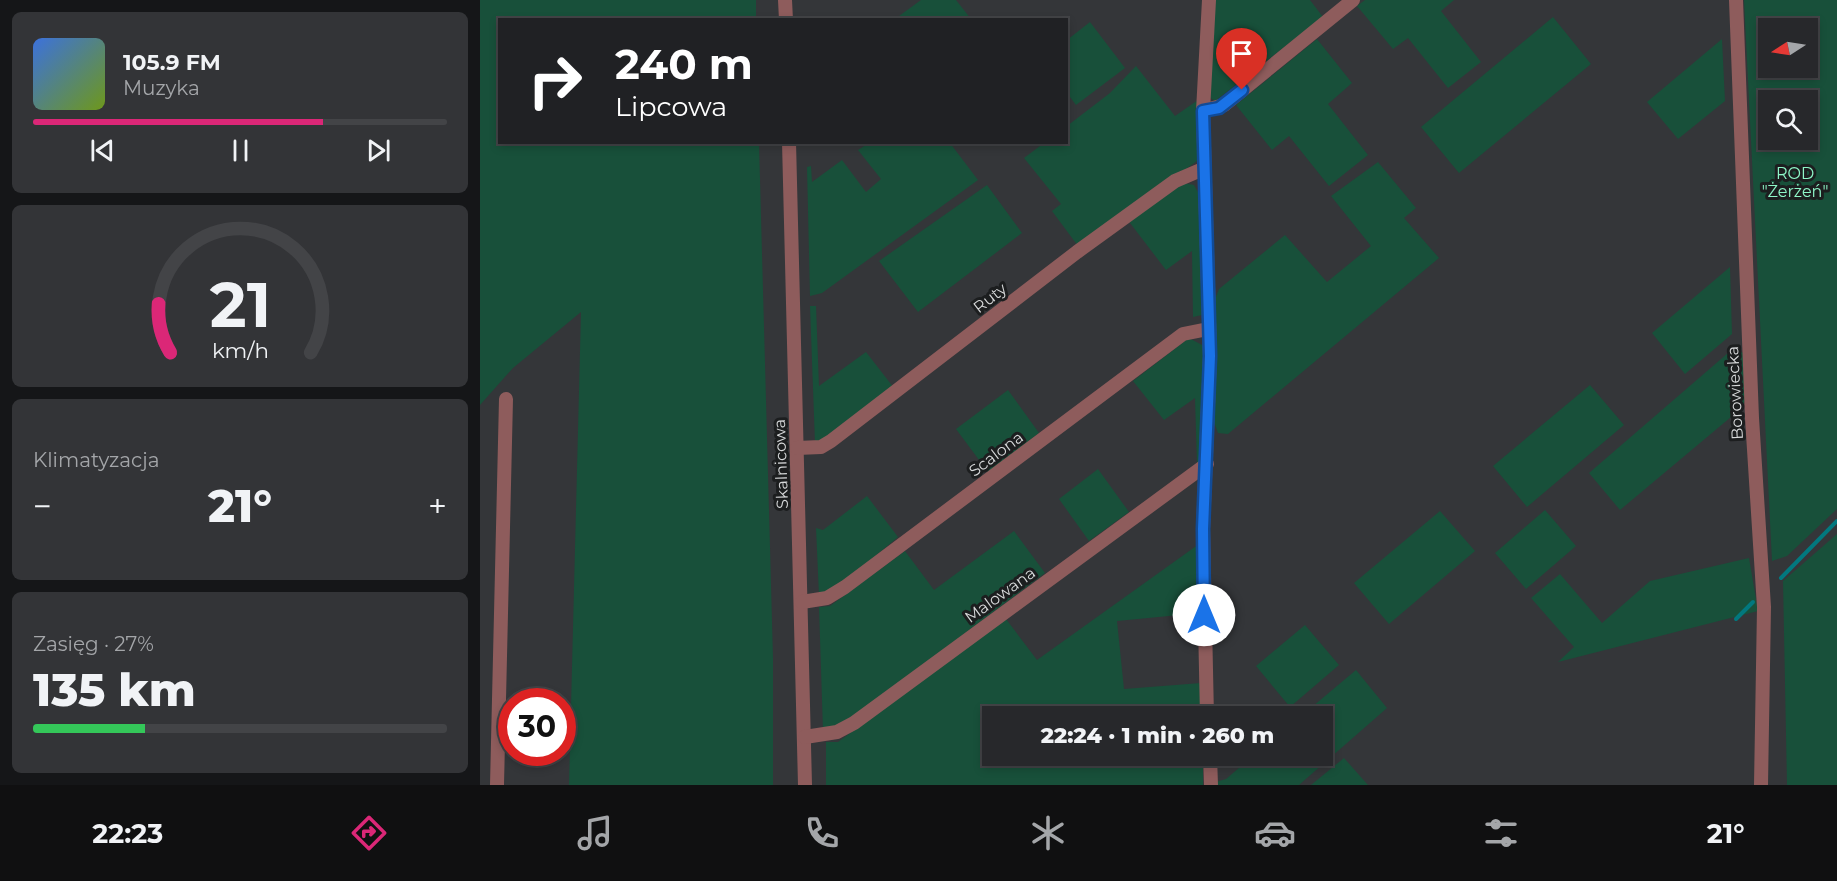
<!DOCTYPE html>
<html lang="pl">
<meta charset="utf-8">
<style>
body{margin:0;font-family:Montserrat,sans-serif;background:#333437;color:#f1f3f6;height:100vh;display:flex;flex-direction:column;font-size:22px;white-space:nowrap}
*{box-sizing:border-box;margin:0}
p{font-size:20px;color:#a4a6a9}
.icon{flex:none;width:33px;height:33px;fill:none;stroke:currentColor;stroke-width:2;stroke-linecap:round;stroke-linejoin:round}
.map{position:relative;flex:1;overflow:hidden}
.details{display:flex;flex-direction:column;gap:12px;padding:12px;background:#151618;width:480px}
.details>*{flex:none}
.hud{position:absolute;left:18px;top:18px;width:570px;height:126px;border-radius:0px;box-shadow:0 3px 9px #0003,0 0 0 2px #434447;background:#202124;color:#fff;overflow:hidden}
.needle{width:39px;rotate:258deg}
.tools{position:absolute;left:1278px;top:18px;display:grid;gap:12px}
.tools a{display:grid;place-items:center;width:60px;height:60px;border-radius:0px;background:#27282b;box-shadow:0 3px 9px #0003,0 0 0 2px #434447;font-size:30px}
.speed{position:absolute;left:18px;top:688px;display:flex;gap:12px;font-size:30px;font-weight:700;text-align:center}
.speed>*{display:grid;place-content:center;width:78px;height:78px;border-radius:50%;background:#27282b;box-shadow:0 3px 9px #0003,0 0 0 2px #434447;line-height:1}
.speed .limit{border:9px solid #d22;background:#fff;color:#111}
.pin{position:absolute;display:grid;place-items:center;width:51px;height:51px;color:#fff;margin:-62px -26px;border-radius:50% 50% 50% 0;rotate:-45deg;box-shadow:0 0 6px #0007}
.pin .icon{rotate:45deg}
.me{position:absolute;width:66px;margin:-33px;rotate:0deg;stroke-linejoin:round;filter:drop-shadow(0 0 4px #0008)}
.turn{display:flex;align-items:center;gap:21px;height:126px;padding:0 18px;font-size:27px}
.turn .icon{width:78px;height:78px;stroke-width:2.5}
.turn b{display:block;font-size:42px;line-height:51px}
.big{font-size:45px;font-weight:800;line-height:1.1}
.details .tile{flex:1;display:flex;flex-direction:column;justify-content:center;gap:9px;min-width:0;padding:0 21px;border-radius:9px;background:#333437}
.details .dial{align-items:center;gap:0}
.dial svg{height:156px;overflow:visible;fill:none;stroke:#434447;stroke-width:7;stroke-linecap:round;text-anchor:middle}
.dial text{fill:#f1f3f6;stroke:none}
.song{display:flex;align-items:center;gap:18px}
.cover{width:72px;height:72px;border-radius:9px;background:linear-gradient(135deg,hsl(220 70% 55%),hsl(80 70% 35%))}
.played{height:6px;border-radius:3px;background:linear-gradient(90deg,#db2777 70%,#434447 70%)}
.keys{display:flex;justify-content:space-around;direction:ltr}
.heat{display:flex;justify-content:space-between;align-items:center;font-size:33px;direction:ltr}
.charge{height:9px;border-radius:4px;background:linear-gradient(90deg,#34c759 27%,#434447 0)}
.trip{position:absolute;left:502px;top:706px;width:351px;height:60px;border-radius:0px;background:#27282b;box-shadow:0 3px 9px #0003,0 0 0 2px #434447;font-weight:800;line-height:60px;text-align:center}
.dock{display:flex;height:96px;justify-content:space-around;align-items:center;background:#101011;color:#a4a6a9}
.dock .icon{width:42px;height:42px}
.dock .on{color:#db2777}
.dock b{font-size:27px;color:#f1f3f6}
main{display:flex;flex:1;min-height:0}
.map>svg:first-child{display:block}
.green{fill:#18503a;fill-rule:evenodd}
.lines{fill:none;stroke-linecap:round;stroke-linejoin:round}
.stream{stroke:#02787e;stroke-width:4}
.minor{stroke:#8e5c5c;stroke-width:14}
.route-casing{stroke:#114b97;stroke-width:15}
.route{stroke:#1a73e8;stroke-width:10}
.labels{text-anchor:middle;dominant-baseline:central;stroke-width:6;stroke-linejoin:round;paint-order:stroke}
.park-label{font-size:16px;fill:#8ef7c8;stroke:#1c1e1f}
.street-label{font-size:16px;fill:#d7d9da;stroke:#1c1e1f}
</style>
<main>
<section class="details">
<div class="tile">
<div class="song"><i class="cover"></i><div><b>105.9 FM</b><p>Muzyka</p></div></div>
<div class="played"></div>
<div class="keys"><svg class="icon" aria-label="previous" viewBox="0 0 24 24"><path d="M18 5L8 12l10 7zM5 5v14"/></svg><svg class="icon" aria-label="pause" viewBox="0 0 24 24"><path d="M8 5v14M16 5v14"/></svg><svg class="icon" aria-label="next" viewBox="0 0 24 24"><path d="M6 5l10 7-10 7zM19 5v14"/></svg></div>
</div>
<div class="tile dial"><svg viewBox="0 0 100 80">
<path d="M14 69A42 42 0 1 1 86 69"/>
<path d="M14 69A42 42 0 0 1 8 44" stroke="#db2777"/>
<text x="50" y="56" font-size="32" font-weight="700">21</text>
<text x="50" y="72" font-size="11">km/h</text>
</svg></div>
<div class="tile"><p>Klimatyzacja</p>
<div class="heat"><a>−</a><b class="big">21°</b><a>+</a></div>
</div>
<div class="tile"><p>Zasięg · 27%</p><b class="big">135 km</b><div class="charge"></div></div>
</section>
<div class="map">
<svg width="1357" height="785" viewBox="0 0 1357 785">
<rect width="100%" height="100%" fill="#343639"/>
<g class="green">
<polygon points="0,0 276,0 276,19 20,20 20,142 279,143 293,658 293,785 89,785 101,312 33,368 0,405"/>
<polygon points="441,0 476,0 491,19 415,19"/>
<polygon points="734,0 830,0 843,17 735,101 729,97"/>
<polygon points="885,0 974,0 961,11 1001,62 968,88 928,38 913,49 877,6"/>
<path d="M1264,0h93v509l-50,47 -15,5zM1288,28h40v40h-40zM1328,100v40h-40v-40z"/>
<polygon points="1073,17 1111,64 979,173 941,127"/>
<polygon points="610,22 645,68 596,105 587,93 587,40"/>
<polygon points="837,39 872,83 848,104 888,155 849,186 809,136 792,150 756,105"/>
<polygon points="1242,39 1245,101 1198,139 1167,102"/>
<polygon points="656,66 695,116 718,100 717,161 598,246 572,211 581,204 544,158 564,143 586,142 587,126 630,93"/>
<polygon points="389,143 470,143 498,180 342,293 330,296 327,167 331,166 332,182 362,160 386,192 401,179 378,150"/>
<polygon points="898,162 936,208 924,218 959,258 748,434 738,433 734,422 734,302 739,289 805,235 847,282 891,246 851,196"/>
<polygon points="704,183 714,185 719,194 722,315 713,317 712,251 686,270 647,219"/>
<polygon points="507,185 542,233 438,312 399,261"/>
<polygon points="1250,267 1252,334 1205,374 1172,333"/>
<polygon points="330,306 336,306 339,386 386,352 414,388 340,443 335,443"/>
<polygon points="709,338 724,346 721,461 717,464 715,398 684,420 653,381"/>
<path d="M1258,351l6,2c2,23 11,51 -13,64l-111,93 -31,-37 139,-120z"/>
<polygon points="1110,385 1144,425 1047,507 1013,466"/>
<polygon points="528,390 559,433 508,472 476,429"/>
<polygon points="618,469 649,512 609,541 579,499"/>
<polygon points="387,496 418,537 363,583 339,595 336,528 343,530"/>
<polygon points="1065,510 1096,546 1046,589 1015,553"/>
<polygon points="960,511 995,551 909,624 874,583"/>
<polygon points="534,531 565,573 371,719 343,731 339,607 350,606 425,551 454,590"/>
<polygon points="1357,534 1357,785 1307,785 1303,581"/>
<polygon points="719,544 720,613 637,621 644,689 721,683 722,717 513,717 513,756 723,756 723,785 346,785 346,742 358,742 526,619 557,660"/>
<polygon points="1269,558 1278,611 1078,662 1094,647 1051,598 1080,574 1122,623 1170,581"/>
<polygon points="825,625 859,665 810,707 776,666"/>
<polygon points="876,670 907,708 819,785 736,785 736,782 746,779 773,756 843,756 843,717 820,717"/>
<polygon points="864,758 888,785 831,785"/>
</g>
<g class="lines">
<g class="stream">
<polyline points="1301,578 1357,521"/>
<polyline points="1256,619 1273,602"/>
</g>
<g class="minor">
<polyline points="305,0 306,20"/>
<polyline points="1256,0 1272,418 1284,607 1281,785"/>
<polyline points="723,111 744,105 873,0"/>
<polyline points="309,142 325,785"/>
<polyline points="317,448 341,447 351,441 597,252 695,181 723,169"/>
<polyline points="322,602 347,598 365,587 703,334 728,329"/>
<polyline points="727,717 723,529 730,356 723,111 729,0"/>
<polyline points="325,737 357,732 374,723 727,464"/>
<polyline points="730,756 731,785"/>
<polyline points="17,785 26,399"/>
</g>
</g>
<g class="lines">
<g class="route-casing">
<polyline id="route" points="724,615 723,529 730,356 723,111 739,108 762,90"/>
</g>
<use href="#route" class="route"/>
</g>
<g class="labels">
<g class="park-label">
<text x="1315" y="173">ROD<tspan x="1315" dy="18">"Żerżeń"</tspan></text>
</g>
<g class="street-label">
<text transform="translate(510 298) rotate(-38)">Ruty</text>
<text transform="translate(1255 393) rotate(-93)">Borowiecka</text>
<text transform="translate(516 454) rotate(-37)">Scalona</text>
<text transform="translate(301 464) rotate(-92)">Skalnicowa</text>
<text transform="translate(520 595) rotate(-36)">Malowana</text>
</g>
</g>
</svg>
<div class="tools">
<a><svg class="needle" viewBox="-14 -14 28 28"><path d="M0-13l5 13h-10z" fill="#e53935"/><path d="M0 13l5-13h-10z" fill="#a4a6a9"/></svg></a>
<a><svg class="icon" aria-label="search" viewBox="0 0 24 24"><circle cx="10" cy="10" r="6"/><path d="M15 15l6 6"/></svg></a>
</div>
<div class="speed"><div class="limit">30</div></div>
<div class="pin" style="left:762px;top:90px;background:#d93025"><svg class="icon" aria-label="arrive" viewBox="0 0 24 24"><path d="M6 21V4h12l-3 4 3 4H6"/></svg></div>
<svg class="me" style="left:724px;top:615px" viewBox="-20 -20 40 40"><circle r="19" fill="#fff"/><path d="M0-13L10 11 0 6-10 11z" fill="#1a73e8"/></svg>
<div class="trip">22:24 · 1 min · 260 m</div>
<div class="hud">
<div class="turn"><svg class="icon" aria-label="right" viewBox="0 0 24 24"><path d="M7 20v-9h11M14 6l5 5-5 5"/></svg><div><b>240 m</b>Lipcowa</div></div>
</div>
</div>
</main>
<nav class="dock">
<b>22:23</b>
<svg class="icon on" aria-label="directions" viewBox="0 0 24 24"><path d="M12 3l9 9-9 9-9-9zM9 14v-3h6M13 9l2 2-2 2"/></svg>
<svg class="icon" aria-label="music" viewBox="0 0 24 24"><path d="M9 18V5l10-2v13"/><circle cx="6" cy="18" r="3"/><circle cx="16" cy="16" r="3"/></svg>
<svg class="icon" aria-label="phone" viewBox="0 0 24 24"><path d="M5 4h4l2 5-3 2q2 4 5 5l2-3 5 2v4C11 20 4 13 5 4z"/></svg>
<svg class="icon" aria-label="climate" viewBox="0 0 24 24"><path d="M12 3v18M4 7l16 10M4 17L20 7"/></svg>
<svg class="icon" aria-label="car" viewBox="0 0 24 24"><path d="M5 17H2v-5l4-1 3-4h7l3 4 3 1v5h-3M9 17h6M6 11h13"/><circle cx="7" cy="17" r="2"/><circle cx="17" cy="17" r="2"/></svg>
<svg class="icon" aria-label="filters" viewBox="0 0 24 24"><path d="M4 7h16M4 17h16"/><circle cx="9" cy="7" r="2"/><circle cx="15" cy="17" r="2"/></svg>
<b>21°</b>
</nav>
